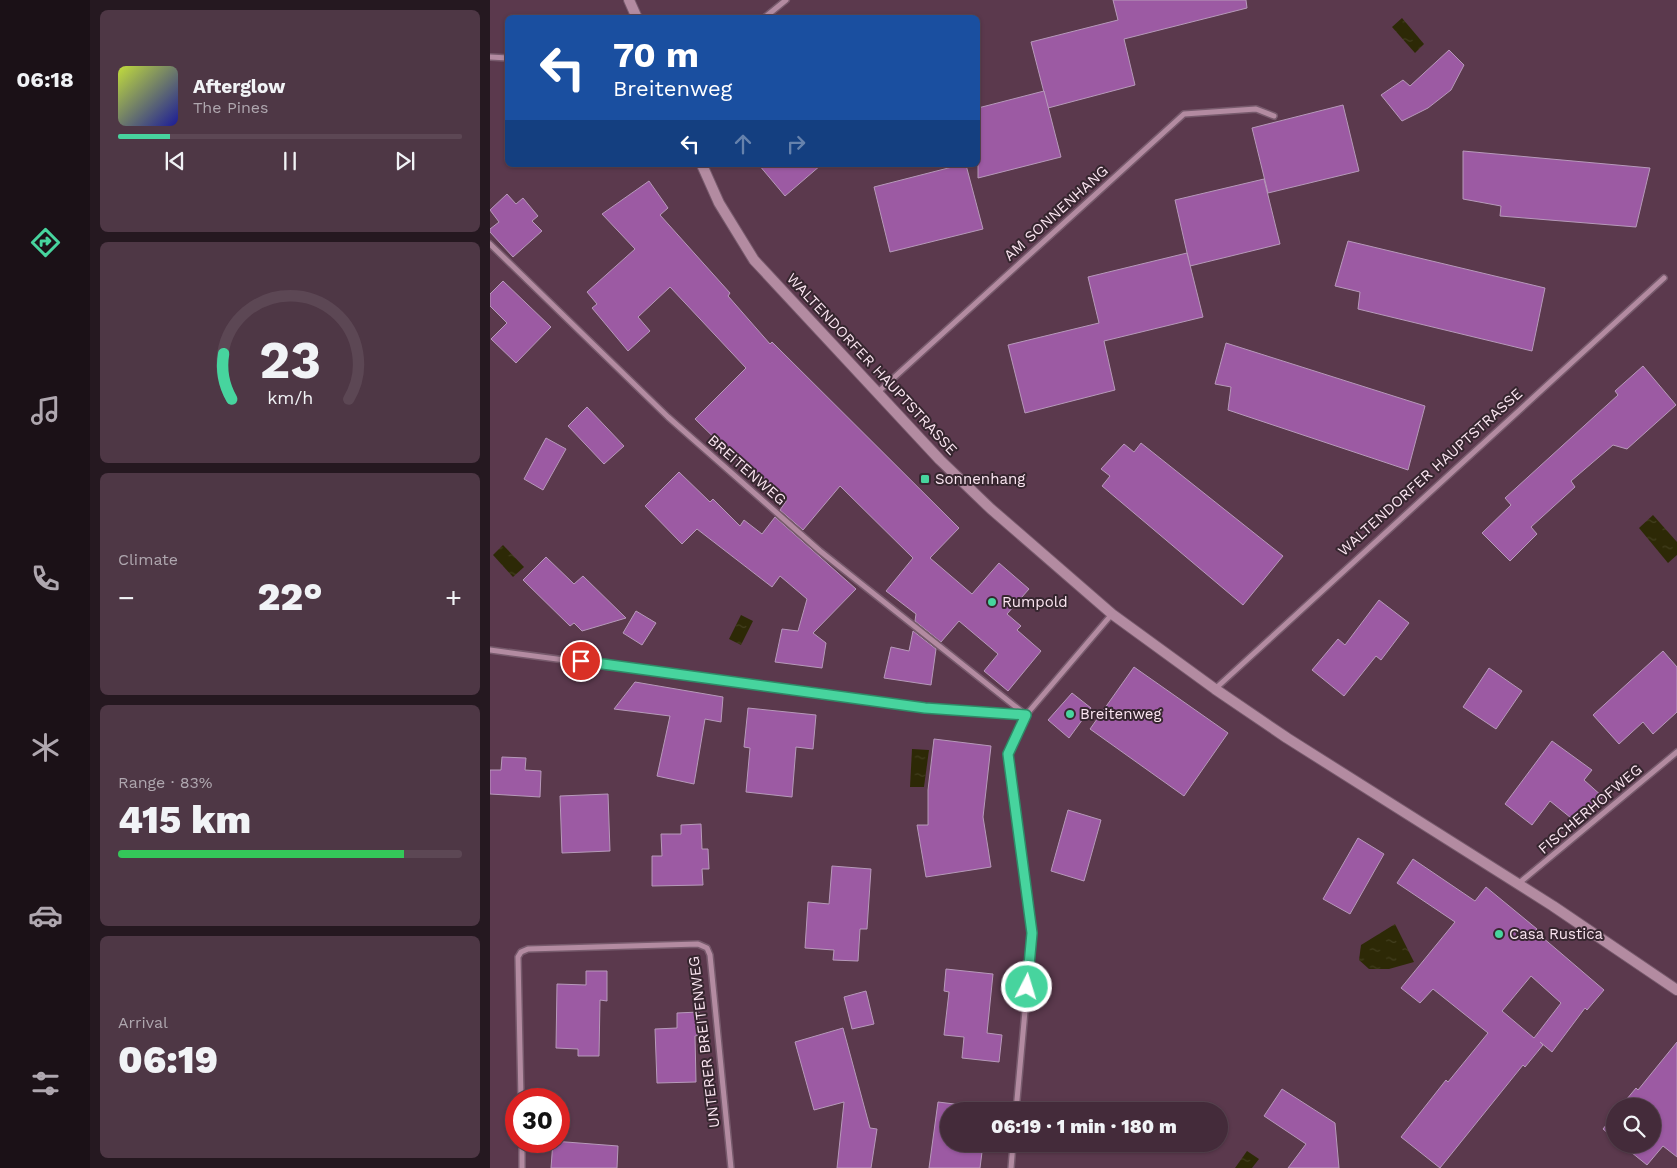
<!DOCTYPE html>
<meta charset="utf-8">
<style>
body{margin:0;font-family:"Work Sans",sans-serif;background:#4e3745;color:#f1f3f6;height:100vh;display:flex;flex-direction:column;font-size:19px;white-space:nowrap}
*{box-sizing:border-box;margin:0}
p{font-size:16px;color:#afa7af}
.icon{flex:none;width:28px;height:28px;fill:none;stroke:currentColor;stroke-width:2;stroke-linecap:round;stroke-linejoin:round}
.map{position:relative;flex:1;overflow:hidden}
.panel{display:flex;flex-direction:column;gap:10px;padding:10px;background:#251820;width:400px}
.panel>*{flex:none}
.banner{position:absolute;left:15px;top:15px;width:475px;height:152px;border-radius:8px;box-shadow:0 1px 4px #0004,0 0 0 1px #5c4754;background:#1a4fa0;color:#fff;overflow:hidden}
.buttons{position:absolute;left:1116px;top:1098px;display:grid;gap:10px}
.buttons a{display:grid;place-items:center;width:55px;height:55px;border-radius:50%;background:#442b3a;box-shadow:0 1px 4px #0004,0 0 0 1px #5c4754;font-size:25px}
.speed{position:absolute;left:15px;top:1088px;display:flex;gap:10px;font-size:25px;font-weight:700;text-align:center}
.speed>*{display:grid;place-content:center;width:65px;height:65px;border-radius:50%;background:#442b3a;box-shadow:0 1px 4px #0004,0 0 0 1px #5c4754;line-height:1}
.speed .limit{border:8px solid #d22;background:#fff;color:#111}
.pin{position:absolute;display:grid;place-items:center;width:42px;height:42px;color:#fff;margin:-21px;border:2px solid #fff;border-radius:50%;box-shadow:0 1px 5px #0007}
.me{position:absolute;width:55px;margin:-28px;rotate:5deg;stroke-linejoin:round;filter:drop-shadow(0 0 4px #0008)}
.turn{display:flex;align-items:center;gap:18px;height:105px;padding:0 25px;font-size:22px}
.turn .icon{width:65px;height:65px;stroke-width:2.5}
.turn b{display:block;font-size:35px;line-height:42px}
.lanes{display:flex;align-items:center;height:48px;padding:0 25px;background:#0003;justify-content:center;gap:25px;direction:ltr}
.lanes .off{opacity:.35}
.big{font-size:38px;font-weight:800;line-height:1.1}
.panel .widget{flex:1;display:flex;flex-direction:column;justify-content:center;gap:8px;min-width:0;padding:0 18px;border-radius:8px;background:#4e3745}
.panel .dial{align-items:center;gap:0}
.dial svg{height:130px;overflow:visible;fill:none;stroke:#5c4754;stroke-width:7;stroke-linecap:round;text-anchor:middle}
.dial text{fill:#f1f3f6;stroke:none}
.song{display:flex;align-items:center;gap:15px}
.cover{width:60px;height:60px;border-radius:8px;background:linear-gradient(135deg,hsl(70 70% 55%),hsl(240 70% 35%))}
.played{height:5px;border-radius:2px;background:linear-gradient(90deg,#47d49e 15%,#5c4754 15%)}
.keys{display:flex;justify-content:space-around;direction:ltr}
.heat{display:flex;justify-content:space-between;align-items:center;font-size:28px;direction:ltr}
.charge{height:8px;border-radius:4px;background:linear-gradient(90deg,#34c759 83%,#5c4754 0)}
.trip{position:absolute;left:450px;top:1102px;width:288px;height:50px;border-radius:25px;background:#442b3a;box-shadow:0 1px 4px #0004,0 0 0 1px #5c4754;font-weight:800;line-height:50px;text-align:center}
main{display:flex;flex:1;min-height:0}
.tab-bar{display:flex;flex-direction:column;width:90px;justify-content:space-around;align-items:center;background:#1b1117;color:#afa7af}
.tab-bar .icon{width:35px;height:35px}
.tab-bar .on{color:#47d49e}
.tab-bar b{font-size:22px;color:#f1f3f6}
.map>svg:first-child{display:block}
.water{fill:url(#water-ripples)}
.building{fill:#9c5aa3;stroke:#b799ba;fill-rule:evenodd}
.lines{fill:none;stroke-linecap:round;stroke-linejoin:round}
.minor-casing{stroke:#775a6c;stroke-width:8}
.secondary-casing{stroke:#775a6c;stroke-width:12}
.minor{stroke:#b38ba1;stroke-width:5}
.secondary{stroke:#b38ba1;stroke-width:10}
.route-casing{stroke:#2e8a67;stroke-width:12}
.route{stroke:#47d49e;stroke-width:9}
.poi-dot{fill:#47d49e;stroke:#36262f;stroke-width:2}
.labels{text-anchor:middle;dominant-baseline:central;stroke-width:4;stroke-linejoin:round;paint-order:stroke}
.street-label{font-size:15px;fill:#fbe5f1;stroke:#36262f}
.poi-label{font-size:15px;fill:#fbe5f1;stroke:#36262f;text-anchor:start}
</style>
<main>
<nav class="tab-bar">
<b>06:18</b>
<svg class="icon on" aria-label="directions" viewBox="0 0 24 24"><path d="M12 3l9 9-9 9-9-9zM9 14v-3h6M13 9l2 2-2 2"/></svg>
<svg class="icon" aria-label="music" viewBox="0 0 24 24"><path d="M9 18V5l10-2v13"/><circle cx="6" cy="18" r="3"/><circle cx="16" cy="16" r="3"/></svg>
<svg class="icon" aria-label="phone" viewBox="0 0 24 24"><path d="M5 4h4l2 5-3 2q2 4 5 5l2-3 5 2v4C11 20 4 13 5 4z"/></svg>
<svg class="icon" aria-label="climate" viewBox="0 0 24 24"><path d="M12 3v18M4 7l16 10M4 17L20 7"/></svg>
<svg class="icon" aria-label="car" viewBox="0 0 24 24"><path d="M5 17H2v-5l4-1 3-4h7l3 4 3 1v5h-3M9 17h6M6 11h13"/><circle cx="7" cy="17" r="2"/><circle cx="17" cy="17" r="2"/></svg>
<svg class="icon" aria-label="filters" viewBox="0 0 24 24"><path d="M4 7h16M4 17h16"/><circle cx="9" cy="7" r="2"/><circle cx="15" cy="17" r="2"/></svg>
</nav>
<section class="panel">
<div class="widget">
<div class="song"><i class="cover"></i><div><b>Afterglow</b><p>The Pines</p></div></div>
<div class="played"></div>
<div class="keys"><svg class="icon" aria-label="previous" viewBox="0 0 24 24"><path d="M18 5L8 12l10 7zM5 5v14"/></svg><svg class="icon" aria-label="pause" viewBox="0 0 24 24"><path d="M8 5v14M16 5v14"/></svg><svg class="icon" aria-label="next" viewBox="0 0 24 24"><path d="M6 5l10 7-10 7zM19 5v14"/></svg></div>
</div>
<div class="widget dial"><svg viewBox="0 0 100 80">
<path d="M14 69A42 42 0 1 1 86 69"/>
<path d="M14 69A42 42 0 0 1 9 41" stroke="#47d49e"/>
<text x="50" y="56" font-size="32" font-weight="700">23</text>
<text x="50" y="72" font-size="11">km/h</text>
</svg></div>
<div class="widget"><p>Climate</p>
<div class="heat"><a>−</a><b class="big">22°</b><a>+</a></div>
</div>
<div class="widget"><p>Range · 83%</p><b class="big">415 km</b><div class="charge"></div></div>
<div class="widget"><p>Arrival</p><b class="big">06:19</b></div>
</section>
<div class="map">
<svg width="1187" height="1168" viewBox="0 0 1187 1168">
<defs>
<pattern id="water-ripples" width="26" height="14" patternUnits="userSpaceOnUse" patternTransform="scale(1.25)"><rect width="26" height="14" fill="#2d2906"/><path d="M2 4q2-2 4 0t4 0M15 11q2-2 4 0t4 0" fill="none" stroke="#423e1e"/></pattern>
</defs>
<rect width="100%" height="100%" fill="#5b394d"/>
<g class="water">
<polygon points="912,18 934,44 925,53 902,27"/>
<polygon points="1163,515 1187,542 1187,555 1178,563 1149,528"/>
<polygon points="13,545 34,567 23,577 3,555"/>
<polygon points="251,615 263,621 251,645 239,639"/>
<polygon points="422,749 439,750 434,787 420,787"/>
<polygon points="905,924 924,962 899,969 879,969 869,960 871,945"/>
<polygon points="757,1151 769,1159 762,1168 745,1168"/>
</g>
<g class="building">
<polygon points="623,0 756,0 757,8 634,39 645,85 558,108 541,42 628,20"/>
<polygon points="959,50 974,65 961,90 938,108 912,121 891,95 913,80 920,86"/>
<polygon points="554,91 571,157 488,178 488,108"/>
<polygon points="853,105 869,171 778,193 762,128"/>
<polygon points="973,151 1160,168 1146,227 1010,216 1011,206 973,199"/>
<polygon points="269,165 331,165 295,196"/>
<polygon points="470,165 476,165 493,229 400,252 384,187"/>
<polygon points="774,179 790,244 700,266 685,200"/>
<polygon points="159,181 178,208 170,215 240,293 238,296 280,344 282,342 469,528 440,558 482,594 509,563 539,589 517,614 531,626 527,630 551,651 518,691 494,671 508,654 469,621 451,642 425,621 426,614 396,591 423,558 350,486 313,530 290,510 297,500 244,457 205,419 256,368 180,287 148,317 160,331 138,351 102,308 107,304 97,292 145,249 112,214"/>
<polygon points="17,194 26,204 33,198 48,216 42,221 52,231 23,257 0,232 0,229 9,222 0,210"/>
<polygon points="858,241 1055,288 1042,351 868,309 870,292 845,286"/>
<polygon points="697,253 713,317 614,341 625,390 535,413 518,345 609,323 598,277"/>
<polygon points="13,281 61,327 26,363 1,339 17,323 0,306 0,294"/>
<polygon points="736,343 935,406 918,470 738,410 741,387 725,384"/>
<polygon points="1153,366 1186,405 1137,449 1123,445 1081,481 1085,487 1041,527 1047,534 1020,561 992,533 1021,505 1015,498 1128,395 1125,391"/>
<polygon points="97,407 134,446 114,464 78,426"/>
<polygon points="56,438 76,449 53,490 34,479"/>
<polygon points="651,443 793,556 753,605 612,486 620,476 611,469 634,444 644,452"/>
<polygon points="189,472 220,502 223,499 250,526 254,520 272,534 285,517 366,589 323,633 336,643 332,668 285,662 292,629 308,631 317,599 290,576 282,587 207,529 192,544 155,506"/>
<polygon points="56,557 84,584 93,576 136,618 92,631 84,623 80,626 33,580"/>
<polygon points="889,600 919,623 891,660 886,656 854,696 822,670 848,639 855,645"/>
<polygon points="146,611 166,623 152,645 133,633"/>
<polygon points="423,631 446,649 441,685 394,678 401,647 419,651"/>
<polygon points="1173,651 1187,667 1187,712 1163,734 1153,722 1129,744 1103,715"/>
<polygon points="644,667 738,733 694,796 600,729"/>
<polygon points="999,668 1032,691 1006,729 973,707"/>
<polygon points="145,682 233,697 231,722 215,719 204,784 167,776 180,716 124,709"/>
<polygon points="582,693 601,708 579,738 558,720"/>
<polygon points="258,708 326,715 323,749 306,747 302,797 256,792 260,748 254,747"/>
<polygon points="444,739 501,746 493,817 501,867 436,877 427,825 438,825 438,790"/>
<polygon points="1062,741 1102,770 1094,780 1113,797 1086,822 1060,801 1042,825 1015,804"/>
<polygon points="12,757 36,758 35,770 51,771 50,797 0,794 0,770 11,770"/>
<polygon points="118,794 120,851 72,853 70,796"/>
<polygon points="578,810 611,820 594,881 561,871"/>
<polygon points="211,824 212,849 218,849 219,869 212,869 213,885 162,886 162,856 172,856 171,834 191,834 191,825"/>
<polygon points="868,838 894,854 860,914 833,899"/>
<path d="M923,859l62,42 11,-14 51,42 -2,2 69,59 -17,20 -2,-2 -33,44 -12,-10 3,3 -18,22 -2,-2 -83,103 -39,-31 45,-57 2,2 40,-49 -55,-44 -13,14 -19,-15 54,-66 -58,-39zM1041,976l30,27 -27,35 -32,-27z"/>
<polygon points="342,866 381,869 377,929 370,929 368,961 343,960 344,950 315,948 318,902 339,904"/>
<polygon points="456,969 503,974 497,1033 512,1035 509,1062 472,1058 474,1037 454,1035 459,992 454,991"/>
<polygon points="96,971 117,971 117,1001 110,1000 109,1056 88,1056 88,1049 66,1048 67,984 96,985"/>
<polygon points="376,991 384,1024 362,1029 354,997"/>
<polygon points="209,1012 209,1035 205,1036 206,1082 167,1083 165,1029 187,1028 187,1013"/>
<polygon points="353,1028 380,1128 387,1129 381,1168 347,1168 354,1102 324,1110 305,1042"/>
<polygon points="1187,1042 1187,1157 1173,1146 1157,1165 1131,1144 1162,1144 1162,1106 1131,1106 1146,1088 1148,1090"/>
<polygon points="792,1089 845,1123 849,1168 798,1168 816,1144 774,1116"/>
<polygon points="448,1102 497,1108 497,1111 459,1111 459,1144 493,1144 490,1168 439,1168"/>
<polygon points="1125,1114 1125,1139 1113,1129"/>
<polygon points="63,1141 128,1146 127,1168 61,1168"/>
</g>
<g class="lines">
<g class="minor-casing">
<g id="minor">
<polyline points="274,18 296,0"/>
<polyline points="0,57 18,58"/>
<polyline points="0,244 178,417 330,551 536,715 517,754 542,933 526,1111"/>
<polyline points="387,393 694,114 766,109 784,116"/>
<polyline points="0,650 435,708 536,715 622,614"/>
<polyline points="725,689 1174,278"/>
<polyline points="1028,884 1187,752"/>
<polyline points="31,1099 28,957 31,952 38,949 208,944 217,948 220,955 241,1168"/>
<polyline points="32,1141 32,1168"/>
<polyline points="521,1168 523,1144"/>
</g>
</g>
<g class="secondary-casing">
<g id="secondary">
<polyline points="139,0 147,18"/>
<polyline points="212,165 229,203 264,260 450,460 501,509 622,614 725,689 797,738 1063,906 1187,990"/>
</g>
</g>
<use href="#minor" class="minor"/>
<use href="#secondary" class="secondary"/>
</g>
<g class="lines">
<g class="route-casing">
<polyline id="route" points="91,661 435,708 536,715 518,754 542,933 537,987"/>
</g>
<use href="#route" class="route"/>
</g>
<g class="poi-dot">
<rect x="430" y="474" width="10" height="10" rx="2.5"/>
<circle cx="502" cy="602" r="5"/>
<circle cx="580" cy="714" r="5"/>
<circle cx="1009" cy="934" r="5"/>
</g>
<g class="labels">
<g class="street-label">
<text transform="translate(566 213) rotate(-42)">AM SONNENHANG</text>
<text transform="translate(382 364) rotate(47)">WALTENDORFER HAUPTSTRASSE</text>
<text transform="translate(257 470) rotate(41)">BREITENWEG</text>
<text transform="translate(940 472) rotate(-42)">WALTENDORFER HAUPTSTRASSE</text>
<text transform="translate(1100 809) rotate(-40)">FISCHERHOFWEG</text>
<text transform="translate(214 1042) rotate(-97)">UNTERER BREITENWEG</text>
</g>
<g class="poi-label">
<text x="445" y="479">Sonnenhang</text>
<text x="512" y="602">Rumpold</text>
<text x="590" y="714">Breitenweg</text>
<text x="1019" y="934">Casa Rustica</text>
</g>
</g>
</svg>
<div class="buttons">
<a><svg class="icon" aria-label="search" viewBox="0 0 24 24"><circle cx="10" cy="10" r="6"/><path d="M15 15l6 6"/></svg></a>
</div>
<div class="speed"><div class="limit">30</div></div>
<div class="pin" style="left:91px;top:661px;background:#d93025"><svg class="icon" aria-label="arrive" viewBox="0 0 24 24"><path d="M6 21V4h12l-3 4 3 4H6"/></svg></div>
<svg class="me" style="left:537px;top:987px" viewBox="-20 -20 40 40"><circle r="17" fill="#47d49e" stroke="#fff" stroke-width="3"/><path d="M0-11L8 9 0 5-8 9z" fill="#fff"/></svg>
<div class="trip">06:19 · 1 min · 180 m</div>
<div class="banner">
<div class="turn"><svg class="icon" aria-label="left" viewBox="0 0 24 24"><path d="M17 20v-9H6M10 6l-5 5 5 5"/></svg><div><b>70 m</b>Breitenweg</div></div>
<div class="lanes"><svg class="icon" aria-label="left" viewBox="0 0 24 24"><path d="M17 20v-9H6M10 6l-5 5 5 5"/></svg><svg class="icon off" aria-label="ahead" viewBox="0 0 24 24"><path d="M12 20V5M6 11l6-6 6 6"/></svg><svg class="icon off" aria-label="right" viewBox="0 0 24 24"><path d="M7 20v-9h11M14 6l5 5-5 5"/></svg></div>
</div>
</div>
</main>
